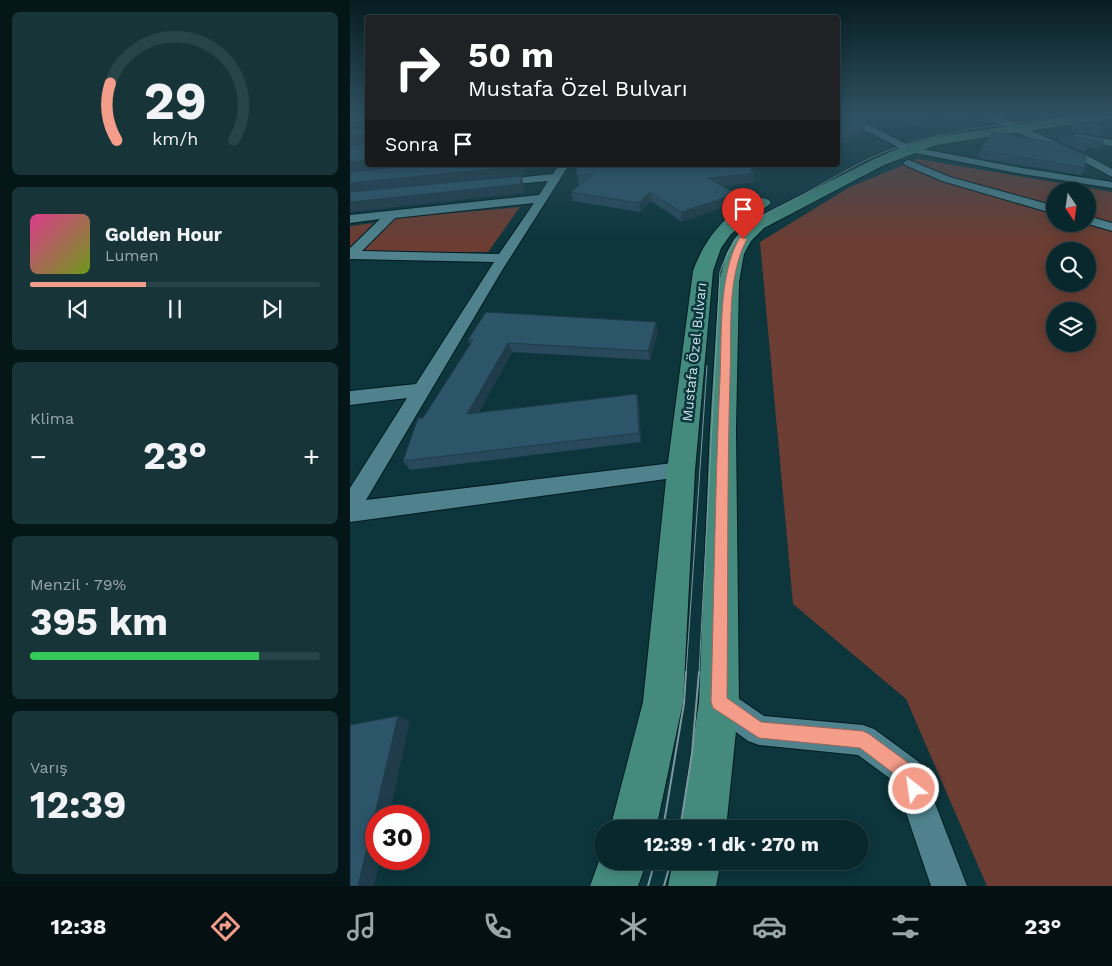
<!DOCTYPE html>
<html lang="tr">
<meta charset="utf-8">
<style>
body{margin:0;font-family:"Work Sans",sans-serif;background:#173439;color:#f1f3f6;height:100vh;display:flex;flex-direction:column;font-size:19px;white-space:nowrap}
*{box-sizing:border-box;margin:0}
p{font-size:16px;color:#99a6aa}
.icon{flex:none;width:28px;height:28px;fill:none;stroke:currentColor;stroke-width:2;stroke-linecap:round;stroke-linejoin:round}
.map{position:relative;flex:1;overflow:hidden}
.drawer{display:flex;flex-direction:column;gap:12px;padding:12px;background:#051619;width:350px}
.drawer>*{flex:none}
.banner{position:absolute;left:15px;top:15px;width:475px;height:152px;border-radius:5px;box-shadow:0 2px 12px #0003,0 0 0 1px #294449;background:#202124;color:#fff;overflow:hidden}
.needle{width:32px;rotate:167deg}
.tools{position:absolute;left:696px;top:182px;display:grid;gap:10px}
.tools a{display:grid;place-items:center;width:50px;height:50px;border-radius:50%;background:#09282d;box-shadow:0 2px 12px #0003,0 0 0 1px #294449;font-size:25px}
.speed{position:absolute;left:15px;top:805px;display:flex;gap:10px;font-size:25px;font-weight:700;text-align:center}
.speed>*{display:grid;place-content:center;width:65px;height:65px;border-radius:50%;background:#09282d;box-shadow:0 2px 12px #0003,0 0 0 1px #294449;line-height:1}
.speed .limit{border:8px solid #d22;background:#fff;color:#111}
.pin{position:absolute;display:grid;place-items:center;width:42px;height:42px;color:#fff;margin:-51px -21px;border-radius:50% 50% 50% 0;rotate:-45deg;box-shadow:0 0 5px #0007}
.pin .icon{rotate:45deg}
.me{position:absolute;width:55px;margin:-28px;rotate:330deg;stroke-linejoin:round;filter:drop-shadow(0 0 4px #0008)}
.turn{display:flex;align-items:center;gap:18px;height:105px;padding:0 20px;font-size:22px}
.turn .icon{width:65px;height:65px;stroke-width:2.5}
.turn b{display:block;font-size:35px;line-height:42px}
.then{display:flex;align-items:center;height:48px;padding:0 20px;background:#0003;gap:10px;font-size:19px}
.big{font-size:38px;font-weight:700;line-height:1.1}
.drawer .tile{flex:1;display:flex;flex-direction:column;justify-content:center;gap:8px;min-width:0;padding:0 18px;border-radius:8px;background:#173439}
.drawer .dial{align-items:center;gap:0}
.dial svg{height:130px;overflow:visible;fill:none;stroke:#294449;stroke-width:7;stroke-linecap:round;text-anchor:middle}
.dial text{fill:#f1f3f6;stroke:none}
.song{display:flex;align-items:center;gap:15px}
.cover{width:60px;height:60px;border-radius:8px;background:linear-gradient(135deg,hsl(330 70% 55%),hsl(80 70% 35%))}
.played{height:5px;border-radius:2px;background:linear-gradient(90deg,#f49d8b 40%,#294449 40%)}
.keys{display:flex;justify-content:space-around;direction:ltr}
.heat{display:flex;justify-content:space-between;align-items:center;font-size:28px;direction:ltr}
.charge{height:8px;border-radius:4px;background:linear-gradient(90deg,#34c759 79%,#294449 0)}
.trip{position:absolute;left:244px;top:820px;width:275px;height:50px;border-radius:25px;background:#09282d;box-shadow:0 2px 12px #0003,0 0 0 1px #294449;font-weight:700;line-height:50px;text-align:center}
.tabs{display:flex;height:80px;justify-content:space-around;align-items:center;background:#041012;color:#99a6aa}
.tabs .icon{width:35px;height:35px}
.tabs .active{color:#f49d8b}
.tabs b{font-size:22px;color:#f1f3f6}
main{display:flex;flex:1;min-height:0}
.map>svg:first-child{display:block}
.green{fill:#6b3d33;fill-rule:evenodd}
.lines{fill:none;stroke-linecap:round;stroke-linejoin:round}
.minor-casing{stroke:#011b20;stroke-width:2}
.secondary-casing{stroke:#011b20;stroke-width:2}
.minor{fill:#4f828c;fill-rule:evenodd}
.secondary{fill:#448a7d;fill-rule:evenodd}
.tram-far1{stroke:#7a9aa0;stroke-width:1}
.tram{stroke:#7a9aa0;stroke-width:2}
.wall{fill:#27495b}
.shaded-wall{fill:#203c4a}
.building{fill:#2d556a;stroke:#203c4a}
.route{fill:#f49d8b;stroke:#9f665a}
.labels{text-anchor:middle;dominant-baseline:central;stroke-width:5;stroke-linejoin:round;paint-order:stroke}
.street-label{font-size:14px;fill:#c9e3e8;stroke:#0c353c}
</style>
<main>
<section class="drawer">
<div class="tile dial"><svg viewBox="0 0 100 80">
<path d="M14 69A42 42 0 1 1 86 69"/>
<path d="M14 69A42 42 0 0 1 10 34" stroke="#f49d8b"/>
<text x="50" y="56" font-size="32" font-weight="700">29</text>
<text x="50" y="72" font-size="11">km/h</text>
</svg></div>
<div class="tile">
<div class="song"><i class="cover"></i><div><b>Golden Hour</b><p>Lumen</p></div></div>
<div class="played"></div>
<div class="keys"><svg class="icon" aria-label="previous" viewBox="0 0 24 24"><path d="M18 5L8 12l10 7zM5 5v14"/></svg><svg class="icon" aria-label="pause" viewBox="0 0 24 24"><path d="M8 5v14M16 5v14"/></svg><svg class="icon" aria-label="next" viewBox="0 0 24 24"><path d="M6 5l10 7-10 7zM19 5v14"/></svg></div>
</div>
<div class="tile"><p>Klima</p>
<div class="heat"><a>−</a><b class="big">23°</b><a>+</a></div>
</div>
<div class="tile"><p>Menzil · 79%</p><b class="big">395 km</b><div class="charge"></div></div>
<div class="tile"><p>Varış</p><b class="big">12:39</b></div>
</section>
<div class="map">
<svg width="762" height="886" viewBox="0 0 762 886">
<rect width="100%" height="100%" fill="#0c353c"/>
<g class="green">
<path d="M568,159l194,33v694h-125l-81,-187 -113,-95 -33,-362 90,-55zM705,191h33v33h-33zM705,251h33v33h-33zM705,311h33v33h-33z"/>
<polygon points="170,207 138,252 11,252 45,218"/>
<polygon points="24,223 0,248 0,226"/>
</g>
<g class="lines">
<g class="minor-casing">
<g id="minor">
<polygon points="18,115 18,119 0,122 0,116"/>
<polygon points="498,115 508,115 521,126 562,147 672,168 762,182 762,188 672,174 556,151 515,130"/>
<polygon points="634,115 645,115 736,155 762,169 762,177 729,159 650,125"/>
<polygon points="690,115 699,115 699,116 695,119"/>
<polygon points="726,134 762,140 762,146 723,139 721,137"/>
<polygon points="559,160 600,177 705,206 705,214 592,181 555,165 554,163 555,161"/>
<path d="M209,165h10l-68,107 -135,228 315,-38 7,2 3,6 -3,6 -338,46v-34l57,-90 -57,7v-14l66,-7 78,-122 -144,-3v-11l30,-29 -30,4v-8l189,-20 9,-14 -52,5 -6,-3 6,-3 57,-6zM184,203l-35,51 -137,-3 33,-33z"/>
<polygon points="738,216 762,223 762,231 738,224"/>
<polygon points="369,688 379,692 414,716 513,725 524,729 569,762 617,886 581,886 546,783 508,755 409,745 398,741 359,712 355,702 359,692"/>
</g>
</g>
<g class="secondary-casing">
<g id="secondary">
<polygon points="732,115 762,115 762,118 586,145 534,165 414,228 401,241 394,254 389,282 386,429 389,702 376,829 330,829 349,702 360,429 369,282 376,254 384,239 402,220 524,159 554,146 584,137"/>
<path d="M413,198l6,2 2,3 -40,31 -10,14 -8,23 -18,199 -12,232 -27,127h-46l33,-127 24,-232 26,-199c11,-31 36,-65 70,-73z"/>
<polygon points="252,853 252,861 297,861 288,886 240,886"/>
<polygon points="323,861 371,861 366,886 318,886"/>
</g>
</g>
<use href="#minor" class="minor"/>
<use href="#secondary" class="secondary"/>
<g class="tram-far1">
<polyline points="336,674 357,366"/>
<path d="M349,674l21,-402c17,-50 43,-56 86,-79 31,-17 61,-36 95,-47 59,-20 122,-23 183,-31"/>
</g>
<g class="tram">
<polyline points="313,829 334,703 336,672"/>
<polyline points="330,829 342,753 349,672"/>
<polyline points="298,886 305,861"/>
<polyline points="314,886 321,861"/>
</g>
</g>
<g class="wall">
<polygon points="488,115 513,131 497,143 488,141"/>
<polygon points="511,115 576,115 569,126 528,119 522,124"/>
<polygon points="578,115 617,115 611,121"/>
<polygon points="724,121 752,131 749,136 720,133"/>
<polygon points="711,135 753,143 750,149 737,147 734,152 708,141"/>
<polygon points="630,150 735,168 731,175 628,158"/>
<polygon points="404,173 404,182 371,186 386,194 386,203 332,222 301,201 290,212 223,201 221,192 231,184 229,184 227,175"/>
<polygon points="308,331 300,360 162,352 129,412 289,403 291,442 60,470 53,461 120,345 118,340"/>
</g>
<g class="shaded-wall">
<polygon points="527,115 529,115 528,119 522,124 523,118"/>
<polygon points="574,115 576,115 569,126 570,121"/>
<polygon points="612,115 617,115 611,121"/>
<polygon points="515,122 513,131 497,143 498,134"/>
<polygon points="13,134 18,142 0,147 0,137"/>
<polygon points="18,160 18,165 62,165 0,172 0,162"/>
<polygon points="172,165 194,165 194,168 174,170 174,175 0,192 0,183"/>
<polygon points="404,173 404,182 358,187 358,178"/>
<polygon points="171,176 174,185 174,193 0,212 0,202"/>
<polygon points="300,192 301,201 290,212 289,203"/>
<polygon points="386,194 386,203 332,222 331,212"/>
<polygon points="306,322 308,331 300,360 298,351"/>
<polygon points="158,343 162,352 123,423 117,414"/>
<polygon points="287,394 289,403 291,442 289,433"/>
<polygon points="48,716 60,721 39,816 26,816 26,859 30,859 24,886 8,886"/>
</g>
<g class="building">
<polygon points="488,115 507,115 515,122 498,134 488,132"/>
<polygon points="519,115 527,115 523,118"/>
<polygon points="538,115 574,115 570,121"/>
<polygon points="724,121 752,126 752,131 723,127"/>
<polygon points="16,124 18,124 18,160 0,162 0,147 15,143 16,136 13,134 0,137 0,131 14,128"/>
<polygon points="643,132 706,143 736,156 735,168 630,150"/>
<polygon points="711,135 753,140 753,143 738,141 737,146"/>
<polygon points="68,165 172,165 172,166 0,183 0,172"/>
<polygon points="226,165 398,165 404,173 358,178 386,194 331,212 300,192 289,203 221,192 243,174 227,175"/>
<polygon points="171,176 171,184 0,202 0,192"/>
<polygon points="136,312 306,322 298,351 158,343 117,414 287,394 289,433 53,461 68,418 73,418 123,340 118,340"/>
<polygon points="48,716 8,886 0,886 0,725"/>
</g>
<linearGradient id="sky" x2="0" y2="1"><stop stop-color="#071d21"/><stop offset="0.48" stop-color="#2e5161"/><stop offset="1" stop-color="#2e5161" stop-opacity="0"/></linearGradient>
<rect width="762" height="239" fill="url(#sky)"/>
<path class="route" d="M390,237l7,2c-21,39 -15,94 -17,137 -3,108 -2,215 -3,322l34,24 102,9 6,3 45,33 9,22 -3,6 -6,3 -7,-3 -6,-16 -41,-31 -101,-10 -46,-30 -2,-6c3,-107 4,-215 9,-323 2,-43 -2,-105 20,-142z"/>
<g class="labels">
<g class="street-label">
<text transform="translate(344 352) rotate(-84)">Mustafa Özel Bulvarı</text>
</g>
</g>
</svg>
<div class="tools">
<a><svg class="needle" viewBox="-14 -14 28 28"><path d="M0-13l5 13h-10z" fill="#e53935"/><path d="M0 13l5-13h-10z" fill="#99a6aa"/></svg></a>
<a><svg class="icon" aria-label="search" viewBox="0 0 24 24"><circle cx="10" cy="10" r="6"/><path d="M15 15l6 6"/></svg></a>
<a><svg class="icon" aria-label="layers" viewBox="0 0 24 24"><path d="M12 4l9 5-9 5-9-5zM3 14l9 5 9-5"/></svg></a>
</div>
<div class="speed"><div class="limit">30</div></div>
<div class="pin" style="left:393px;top:239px;background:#d93025"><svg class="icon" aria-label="arrive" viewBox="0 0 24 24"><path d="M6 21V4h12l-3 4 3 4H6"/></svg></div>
<svg class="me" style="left:564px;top:789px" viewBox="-20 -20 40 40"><circle r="17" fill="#f49d8b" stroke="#fff" stroke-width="3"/><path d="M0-11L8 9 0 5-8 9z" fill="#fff"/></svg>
<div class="trip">12:39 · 1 dk · 270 m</div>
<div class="banner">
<div class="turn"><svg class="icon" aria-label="right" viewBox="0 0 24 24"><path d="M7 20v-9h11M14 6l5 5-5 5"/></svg><div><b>50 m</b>Mustafa Özel Bulvarı</div></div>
<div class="then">Sonra<svg class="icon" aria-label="arrive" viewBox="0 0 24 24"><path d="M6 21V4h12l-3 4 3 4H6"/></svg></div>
</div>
</div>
</main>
<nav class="tabs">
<b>12:38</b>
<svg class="icon active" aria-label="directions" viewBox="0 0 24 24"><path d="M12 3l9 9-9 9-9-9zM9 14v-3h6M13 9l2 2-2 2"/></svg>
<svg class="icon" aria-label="music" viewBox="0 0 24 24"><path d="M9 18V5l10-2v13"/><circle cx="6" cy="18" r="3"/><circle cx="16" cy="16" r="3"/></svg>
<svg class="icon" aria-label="phone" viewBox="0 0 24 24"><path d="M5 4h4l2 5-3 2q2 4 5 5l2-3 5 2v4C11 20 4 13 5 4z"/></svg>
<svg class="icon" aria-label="climate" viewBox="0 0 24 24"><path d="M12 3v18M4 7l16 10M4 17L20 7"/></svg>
<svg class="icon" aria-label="car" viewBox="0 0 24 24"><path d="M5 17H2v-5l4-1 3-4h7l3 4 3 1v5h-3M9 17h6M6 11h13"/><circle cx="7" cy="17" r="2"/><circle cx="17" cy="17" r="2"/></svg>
<svg class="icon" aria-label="filters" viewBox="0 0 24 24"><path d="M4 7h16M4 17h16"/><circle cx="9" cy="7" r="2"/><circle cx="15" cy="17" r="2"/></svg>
<b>23°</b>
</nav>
